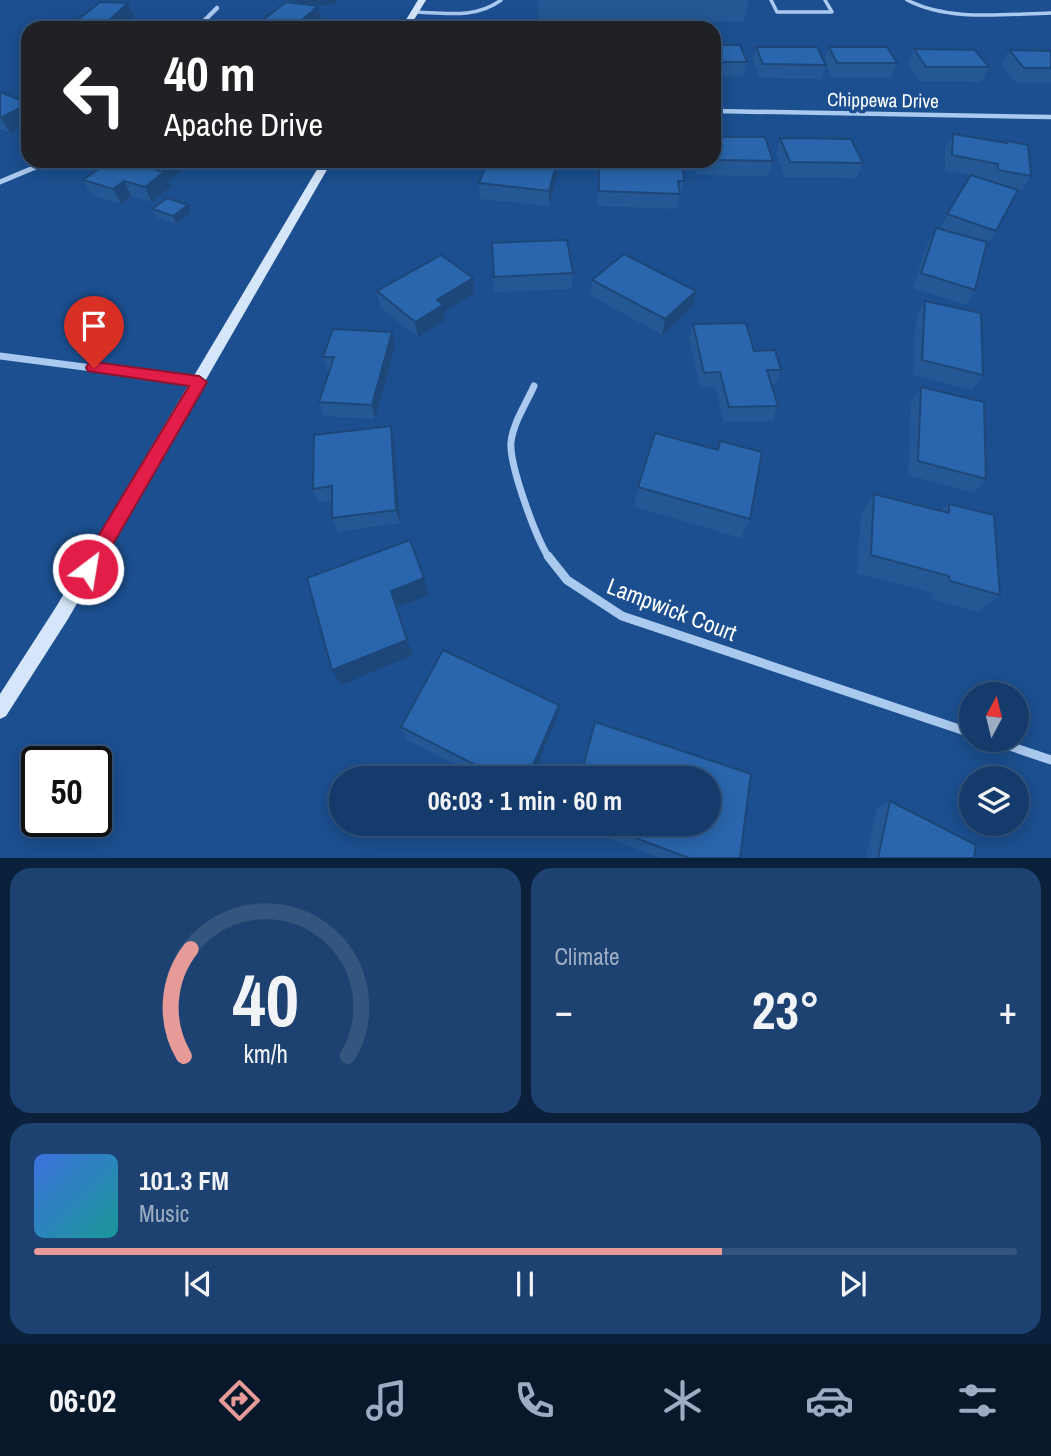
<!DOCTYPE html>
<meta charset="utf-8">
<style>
body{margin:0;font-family:"Archivo Narrow",sans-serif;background:#1d4271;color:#f1f3f6;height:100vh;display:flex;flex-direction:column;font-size:26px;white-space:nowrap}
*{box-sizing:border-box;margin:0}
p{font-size:23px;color:#9dadc1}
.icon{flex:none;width:38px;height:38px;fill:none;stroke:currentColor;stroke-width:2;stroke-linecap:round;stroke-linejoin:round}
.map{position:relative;height:858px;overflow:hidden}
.details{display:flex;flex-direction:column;gap:10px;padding:10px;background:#0b203b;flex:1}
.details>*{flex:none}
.guide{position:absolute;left:21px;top:21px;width:700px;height:147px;border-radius:21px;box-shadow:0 4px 18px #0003,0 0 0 2px #33557e;background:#202124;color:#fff;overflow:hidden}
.needle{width:46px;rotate:7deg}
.tools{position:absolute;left:959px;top:682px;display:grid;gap:14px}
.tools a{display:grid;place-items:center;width:70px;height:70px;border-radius:50%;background:#143b6b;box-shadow:0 4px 18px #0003,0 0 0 2px #33557e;font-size:35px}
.speed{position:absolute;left:21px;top:746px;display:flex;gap:14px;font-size:35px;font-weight:700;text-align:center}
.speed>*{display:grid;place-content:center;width:91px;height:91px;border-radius:50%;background:#143b6b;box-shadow:0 4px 18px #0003,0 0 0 2px #33557e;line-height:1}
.speed .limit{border:4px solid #111;border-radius:10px;background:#fff;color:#111}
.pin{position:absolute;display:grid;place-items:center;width:60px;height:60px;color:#fff;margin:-72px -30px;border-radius:50% 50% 50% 0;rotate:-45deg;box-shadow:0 0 7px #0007}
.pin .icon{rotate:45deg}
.me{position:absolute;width:77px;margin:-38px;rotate:31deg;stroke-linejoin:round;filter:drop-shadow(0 0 5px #0008)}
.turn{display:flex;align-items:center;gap:24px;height:147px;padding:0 28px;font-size:32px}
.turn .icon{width:91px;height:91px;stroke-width:2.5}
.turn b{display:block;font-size:49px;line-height:60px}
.big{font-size:52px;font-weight:700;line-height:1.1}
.details .widget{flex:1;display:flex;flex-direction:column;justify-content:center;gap:10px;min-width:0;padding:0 24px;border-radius:21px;background:#1d4271}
.details .dial{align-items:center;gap:0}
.dial svg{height:182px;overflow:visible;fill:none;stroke:#33557e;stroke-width:7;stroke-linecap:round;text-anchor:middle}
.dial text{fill:#f1f3f6;stroke:none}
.song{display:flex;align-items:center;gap:21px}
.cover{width:84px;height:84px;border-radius:10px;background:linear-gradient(135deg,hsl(220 70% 55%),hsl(180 70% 35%))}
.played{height:7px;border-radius:4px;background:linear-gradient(90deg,#e69b98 70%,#33557e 70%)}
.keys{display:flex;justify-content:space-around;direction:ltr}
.heat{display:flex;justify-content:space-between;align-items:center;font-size:38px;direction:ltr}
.details .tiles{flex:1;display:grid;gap:10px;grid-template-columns:1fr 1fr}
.widget:last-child{grid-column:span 2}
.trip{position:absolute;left:329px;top:766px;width:392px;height:70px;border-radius:35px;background:#143b6b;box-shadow:0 4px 18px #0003,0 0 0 2px #33557e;font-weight:700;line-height:70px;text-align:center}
.dock{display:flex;height:112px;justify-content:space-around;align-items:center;background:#08182b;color:#9dadc1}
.dock .icon{width:49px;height:49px}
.dock .current{color:#e69b98}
.dock b{font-size:32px;color:#f1f3f6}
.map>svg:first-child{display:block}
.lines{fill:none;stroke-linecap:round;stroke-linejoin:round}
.service{stroke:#a9c9ee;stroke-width:3.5}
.minor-far3{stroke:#a9c9ee;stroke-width:4.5}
.minor-far2{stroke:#a9c9ee;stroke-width:5}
.minor-far1{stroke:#a9c9ee;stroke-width:7}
.minor{stroke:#a9c9ee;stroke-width:9}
.secondary{fill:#d6e6fa;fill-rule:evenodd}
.wall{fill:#245895}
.shaded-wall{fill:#1d4779}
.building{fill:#2a66ad;stroke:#1d4779;stroke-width:2}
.route{fill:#e11d48;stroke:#92132f;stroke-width:2}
.labels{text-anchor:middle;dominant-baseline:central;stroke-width:7;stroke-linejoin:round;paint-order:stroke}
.far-street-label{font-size:19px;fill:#fff;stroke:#1b4f8f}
.street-label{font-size:23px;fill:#fff;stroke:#1b4f8f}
</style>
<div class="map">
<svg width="1051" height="858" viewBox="0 0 1051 858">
<rect width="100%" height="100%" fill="#1b4f8f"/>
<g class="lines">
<g class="service">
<polyline points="771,0 777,12 832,12 825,0"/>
<path d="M907,0c42,22 98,14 144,13"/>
<path d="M414,12c30,1 62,7 87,-12"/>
</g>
<g class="minor-far3">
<polyline points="197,28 217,8"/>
<polyline points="714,111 1051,117"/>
</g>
<polyline class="minor-far2" points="0,182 50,161"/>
<g class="minor-far1">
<polyline points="0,356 199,382"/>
<path d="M534,386c-8,18 -21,37 -23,56 -2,23 25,96 38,116"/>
</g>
<g class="minor">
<polyline points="548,556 567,580 622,616 971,733"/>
<polyline points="992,740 1051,760"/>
</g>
<g class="secondary">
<polygon points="418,0 426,0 409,28 401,28"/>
<polygon points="322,161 332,161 68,619 6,716 0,719 0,694 56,607"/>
</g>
</g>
<g class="wall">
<polygon points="539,0 749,0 744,22 538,20"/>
<polygon points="297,3 336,4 317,6 321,20 312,28 260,28 259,23"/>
<polygon points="134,17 122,28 77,28 74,23"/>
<polygon points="714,45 747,62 743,77 714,76"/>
<polygon points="756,47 824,61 829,47 897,63 891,78 832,77 826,65 821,79 760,78 753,61"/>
<polygon points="914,49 989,67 981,82 920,81 908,63"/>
<polygon points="1009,50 1051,51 1051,83 1016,83 1002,65"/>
<polygon points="0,92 10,133 0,129"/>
<polygon points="953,134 1005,143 1007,141 1031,176 1022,191 1018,190 996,231 986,246 975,290 966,305 913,288 928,243 936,228 940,228 971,175 945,171 945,149"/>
<polygon points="780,138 863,163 857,178 785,177 776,153"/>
<polygon points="528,161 559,161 558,171 549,206 480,199 479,183 512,163 528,162"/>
<polygon points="693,161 773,161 768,176 696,175"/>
<polygon points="642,162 684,181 682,196 680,196 677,209 597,206 599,166 641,168"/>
<polygon points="189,165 168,181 171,187 152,202 131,196 121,204 92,195 83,180"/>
<polygon points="188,205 191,212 176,224 156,217 152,209"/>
<polygon points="492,243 573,273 572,289 494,292"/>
<polygon points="592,280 693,306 662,335 590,295"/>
<polygon points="377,291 474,293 444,312 445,320 418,337 380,307"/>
<polygon points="925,301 983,375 972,390 913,375 916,316"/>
<polygon points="693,324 781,370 775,384 771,384 778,406 772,421 724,422 715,387 700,387 689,339"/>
<polygon points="395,347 375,419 324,416 319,402 329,372 328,372 323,357"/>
<polygon points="921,387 986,479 974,493 908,475 911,402"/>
<polygon points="391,426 394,440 400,523 338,532 332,518 332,501 319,503 313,489"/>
<polygon points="720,441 750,519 741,538 634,507 638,487 717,449"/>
<polygon points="874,494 942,511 949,504 1000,595 979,612 932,599 932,593 857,573 861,513"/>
<polygon points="559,705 557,718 531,779 483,779 407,740 401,727"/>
<polygon points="890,801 974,858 866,858 877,808"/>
<polygon points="570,824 709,824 740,858 661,858"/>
</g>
<g class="shaded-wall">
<polygon points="296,0 335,0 336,4 298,8"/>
<polygon points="128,3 134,17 122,28 105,28 104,25"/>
<polygon points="318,6 321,20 312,28 293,28"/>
<polygon points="28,104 28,123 10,133 1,118"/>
<polygon points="168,161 188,161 189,165 168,181 171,187 152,202 145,187 156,170"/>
<polygon points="557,161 559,161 558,171 549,206 549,191"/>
<polygon points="124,181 131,196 121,204 113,189"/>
<polygon points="188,205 191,212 176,224 173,216"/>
<polygon points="473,278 474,293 444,312 445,320 418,337 415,322 437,300"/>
<polygon points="696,291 693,306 662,335 665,319"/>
<polygon points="392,332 395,347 375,419 372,405"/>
<polygon points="391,426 394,440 400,523 396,510"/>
<polygon points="424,578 429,595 396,608 391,591"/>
<polygon points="407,640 413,655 341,685 332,670"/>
<polygon points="559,705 557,718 531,779 527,779"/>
</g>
<g class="building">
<polygon points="100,2 128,3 104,25 74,23"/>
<polygon points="286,2 318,6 293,28 259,23"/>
<polygon points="714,45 740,45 747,62 714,62"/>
<polygon points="756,47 817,47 826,65 763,64"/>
<polygon points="829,47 887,47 897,63 837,63"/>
<polygon points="914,49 975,50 989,67 926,67"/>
<polygon points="1009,50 1051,51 1051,68 1024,68"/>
<polygon points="0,92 28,103 28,104 0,118"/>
<polygon points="953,134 1007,143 1007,141 1028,145 1031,176 998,170 998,164 952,155"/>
<polygon points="714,137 765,137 773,161 714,160"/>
<polygon points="780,138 851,139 863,163 790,162"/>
<polygon points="110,161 168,161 156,170 164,172 145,187 124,181 113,189 83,180"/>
<polygon points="488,161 512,163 513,161 528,162 528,161 557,161 549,191 479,183"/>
<polygon points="642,162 682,163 684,181 678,181 680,194 599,191 599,166 642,168"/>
<polygon points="971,175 1018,190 996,231 947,214"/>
<polygon points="167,198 188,205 173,216 152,209"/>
<polygon points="936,228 987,242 975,290 921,273"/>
<polygon points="567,240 573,273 494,277 492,243"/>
<polygon points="624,254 696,291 665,319 592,280"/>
<polygon points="441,255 473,278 437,300 443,305 415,322 377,291"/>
<polygon points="925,301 981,313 983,375 922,360"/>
<polygon points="746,323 754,351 775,350 781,370 767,370 778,406 729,407 720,372 704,373 693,324"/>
<polygon points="333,329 392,332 372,405 319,402 334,357 323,357"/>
<polygon points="921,387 984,402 986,479 918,461"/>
<polygon points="391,426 396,510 332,518 332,486 313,489 314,435"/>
<polygon points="655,433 718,450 720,441 762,452 750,519 638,487"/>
<polygon points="874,494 949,513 949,504 994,515 1000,595 950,581 949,576 871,555"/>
<polygon points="410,540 424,578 391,591 407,640 332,670 307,578"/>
<polygon points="443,650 559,705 527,779 503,779 401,727"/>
<polygon points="595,722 751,774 740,858 689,858 598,824 709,824 709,779 580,779"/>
<polygon points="890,801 976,845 974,858 878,858"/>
</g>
<polygon class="route" points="94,362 199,376 207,382 95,575 88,577 82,575 79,569 82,563 189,386 88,371 86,368 88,364"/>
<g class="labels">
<g class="far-street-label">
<text transform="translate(883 100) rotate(1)">Chippewa Drive</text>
</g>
<g class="street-label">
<text transform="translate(672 609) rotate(21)">Lampwick Court</text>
</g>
</g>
</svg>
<div class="tools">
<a><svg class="needle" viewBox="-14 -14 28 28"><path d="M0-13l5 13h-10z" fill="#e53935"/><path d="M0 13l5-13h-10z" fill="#9dadc1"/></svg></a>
<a><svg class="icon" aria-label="layers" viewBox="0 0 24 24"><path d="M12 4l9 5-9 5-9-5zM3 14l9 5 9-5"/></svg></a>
</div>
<div class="speed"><div class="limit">50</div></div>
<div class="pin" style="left:94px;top:368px;background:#d93025"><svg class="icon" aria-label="arrive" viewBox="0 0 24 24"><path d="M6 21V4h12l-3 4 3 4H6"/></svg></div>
<svg class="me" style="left:88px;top:569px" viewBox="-20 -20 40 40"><circle r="17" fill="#e11d48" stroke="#fff" stroke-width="3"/><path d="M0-11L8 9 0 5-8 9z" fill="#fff"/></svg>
<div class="trip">06:03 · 1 min · 60 m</div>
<div class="guide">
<div class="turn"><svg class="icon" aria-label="left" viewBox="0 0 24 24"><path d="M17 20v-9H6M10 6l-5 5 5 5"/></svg><div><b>40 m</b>Apache Drive</div></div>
</div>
</div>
<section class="details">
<div class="tiles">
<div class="widget dial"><svg viewBox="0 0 100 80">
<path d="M14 69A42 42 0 1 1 86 69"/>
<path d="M14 69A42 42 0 0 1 17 22" stroke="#e69b98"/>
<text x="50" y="56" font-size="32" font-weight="700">40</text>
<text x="50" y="72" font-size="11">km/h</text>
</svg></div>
<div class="widget"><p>Climate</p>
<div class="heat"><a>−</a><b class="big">23°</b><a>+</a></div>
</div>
<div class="widget">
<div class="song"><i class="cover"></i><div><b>101.3 FM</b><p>Music</p></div></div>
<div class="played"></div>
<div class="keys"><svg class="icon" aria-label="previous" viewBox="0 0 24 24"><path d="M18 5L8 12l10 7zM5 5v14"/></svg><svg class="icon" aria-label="pause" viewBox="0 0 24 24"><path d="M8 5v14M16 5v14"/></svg><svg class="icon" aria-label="next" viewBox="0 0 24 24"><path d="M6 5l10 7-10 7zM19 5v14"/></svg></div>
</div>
</div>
</section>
<nav class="dock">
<b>06:02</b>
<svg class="icon current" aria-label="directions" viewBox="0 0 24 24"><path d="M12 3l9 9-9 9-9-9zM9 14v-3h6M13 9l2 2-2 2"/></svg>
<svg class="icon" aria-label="music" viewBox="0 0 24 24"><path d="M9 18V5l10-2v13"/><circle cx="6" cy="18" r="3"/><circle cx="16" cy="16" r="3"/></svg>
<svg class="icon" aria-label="phone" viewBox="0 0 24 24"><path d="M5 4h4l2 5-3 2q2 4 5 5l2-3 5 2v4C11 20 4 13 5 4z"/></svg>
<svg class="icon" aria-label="climate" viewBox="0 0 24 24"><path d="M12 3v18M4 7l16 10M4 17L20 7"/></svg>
<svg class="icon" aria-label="car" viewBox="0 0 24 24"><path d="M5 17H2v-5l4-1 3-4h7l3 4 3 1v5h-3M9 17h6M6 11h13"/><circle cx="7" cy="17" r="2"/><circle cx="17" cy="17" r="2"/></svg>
<svg class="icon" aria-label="filters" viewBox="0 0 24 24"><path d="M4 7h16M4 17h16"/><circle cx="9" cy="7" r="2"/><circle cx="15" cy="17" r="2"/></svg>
</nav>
